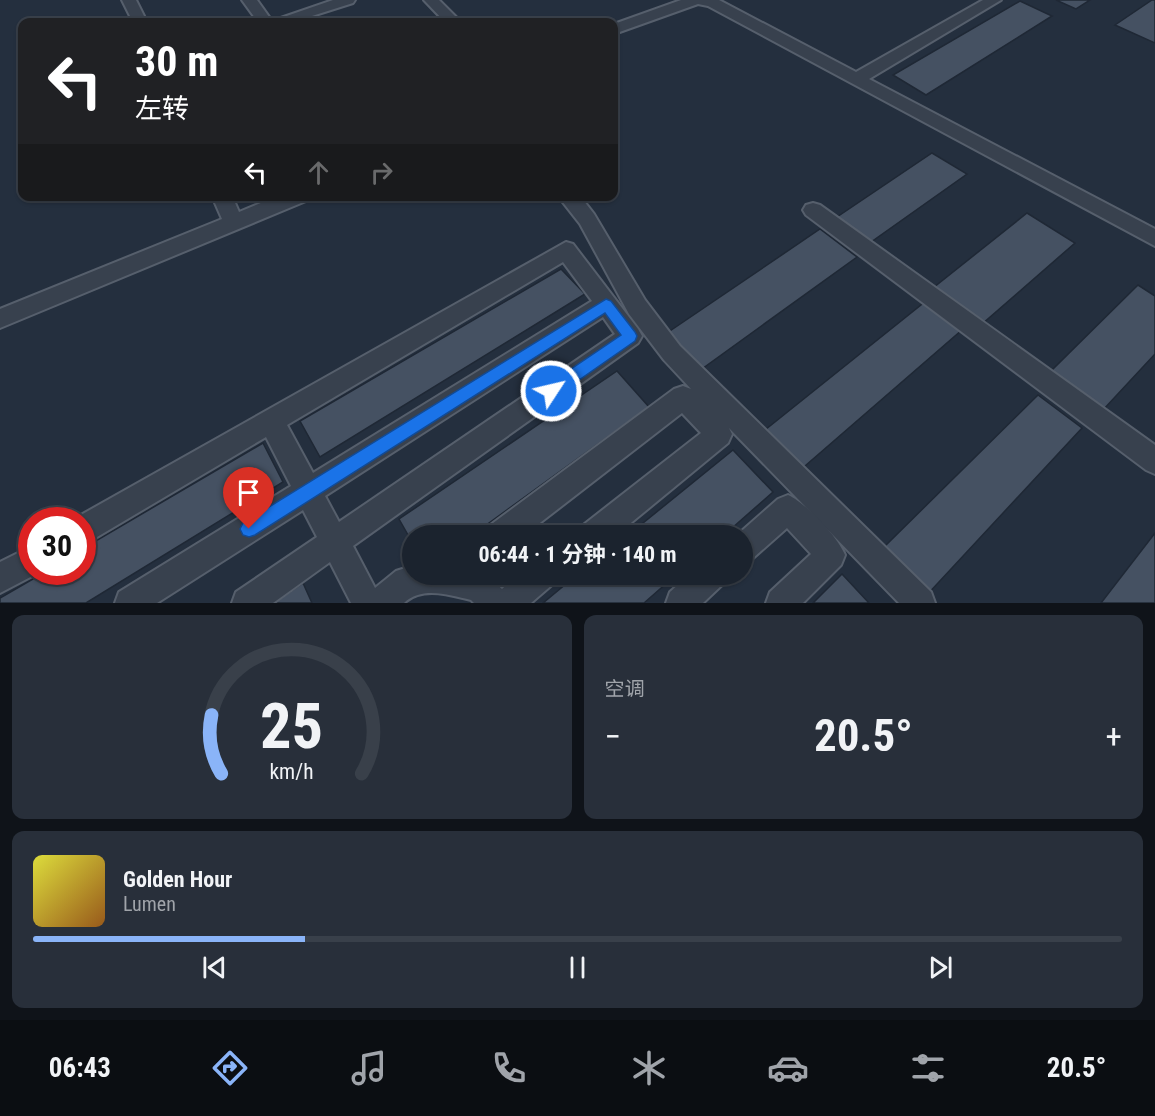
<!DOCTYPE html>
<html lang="zh">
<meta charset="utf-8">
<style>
body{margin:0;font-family:"Roboto Condensed","Noto Sans SC",sans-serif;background:#282f3a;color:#f1f3f6;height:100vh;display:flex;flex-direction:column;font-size:22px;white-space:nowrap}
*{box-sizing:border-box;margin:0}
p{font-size:20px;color:#a0a4aa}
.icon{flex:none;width:33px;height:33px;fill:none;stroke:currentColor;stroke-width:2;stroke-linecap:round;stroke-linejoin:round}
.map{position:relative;height:603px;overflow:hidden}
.drawer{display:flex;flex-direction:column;gap:12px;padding:12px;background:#0f1319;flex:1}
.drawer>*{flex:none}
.hud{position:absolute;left:18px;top:18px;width:600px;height:183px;border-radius:12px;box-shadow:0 2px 4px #0004,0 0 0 2px #39404a;background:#202124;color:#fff;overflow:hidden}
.speed{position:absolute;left:18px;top:507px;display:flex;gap:12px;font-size:30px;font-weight:700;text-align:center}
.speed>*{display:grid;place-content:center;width:78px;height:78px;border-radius:50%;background:#1b232e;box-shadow:0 2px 4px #0004,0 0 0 2px #39404a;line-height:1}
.speed .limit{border:9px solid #d22;background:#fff;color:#111}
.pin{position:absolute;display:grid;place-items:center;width:51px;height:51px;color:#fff;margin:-62px -26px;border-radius:50% 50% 50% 0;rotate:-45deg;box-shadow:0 0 6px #0007}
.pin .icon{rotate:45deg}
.me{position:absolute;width:66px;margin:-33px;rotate:55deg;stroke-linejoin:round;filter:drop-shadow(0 0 4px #0008)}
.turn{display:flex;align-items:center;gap:21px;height:126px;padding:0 18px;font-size:27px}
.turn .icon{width:78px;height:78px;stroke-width:2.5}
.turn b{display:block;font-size:42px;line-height:51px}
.lanes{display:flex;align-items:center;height:57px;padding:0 18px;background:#0003;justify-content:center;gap:30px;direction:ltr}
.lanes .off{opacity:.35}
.big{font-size:45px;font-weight:700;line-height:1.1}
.drawer .tile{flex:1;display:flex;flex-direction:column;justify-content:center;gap:9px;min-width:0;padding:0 21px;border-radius:12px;background:#282f3a}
.drawer .dial{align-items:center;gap:0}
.dial svg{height:156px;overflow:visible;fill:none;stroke:#39404a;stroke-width:7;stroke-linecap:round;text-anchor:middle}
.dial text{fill:#f1f3f6;stroke:none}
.song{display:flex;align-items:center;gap:18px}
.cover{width:72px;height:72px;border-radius:9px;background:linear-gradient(135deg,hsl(60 70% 55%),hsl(30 70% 35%))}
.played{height:6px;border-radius:3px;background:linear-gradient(90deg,#8ab4f8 25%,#39404a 25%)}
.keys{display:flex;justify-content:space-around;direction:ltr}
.heat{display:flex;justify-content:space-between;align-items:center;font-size:33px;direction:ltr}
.drawer .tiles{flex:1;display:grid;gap:12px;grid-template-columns:1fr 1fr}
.tile:last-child{grid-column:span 2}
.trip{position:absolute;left:402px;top:525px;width:351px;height:60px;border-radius:30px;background:#1b232e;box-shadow:0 2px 4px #0004,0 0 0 2px #39404a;font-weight:700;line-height:60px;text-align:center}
.tab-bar{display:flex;height:96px;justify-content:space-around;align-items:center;background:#0b0e12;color:#a0a4aa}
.tab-bar .icon{width:42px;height:42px}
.tab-bar .current{color:#8ab4f8}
.tab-bar b{font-size:27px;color:#f1f3f6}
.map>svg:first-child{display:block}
.building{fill:#455162;stroke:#1f2835;stroke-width:1.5}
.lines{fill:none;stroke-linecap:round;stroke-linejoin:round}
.minor-casing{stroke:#565f6c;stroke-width:4}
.minor{fill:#38414e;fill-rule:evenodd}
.route{fill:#1a73e8;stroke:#114b97;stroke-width:1.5}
</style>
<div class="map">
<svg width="1155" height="603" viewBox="0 0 1155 603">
<rect width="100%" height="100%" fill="#242f3e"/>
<g class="building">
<polygon points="1056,0 1090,0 1076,9"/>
<polygon points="1152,0 1155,0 1155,43 1115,25"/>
<polygon points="1020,1 1052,16 926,95 893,75"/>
<polygon points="932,153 967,174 871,242 837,217"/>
<polygon points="1027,213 1075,243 982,324 933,288"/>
<polygon points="820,229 857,257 699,371 664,335"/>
<polygon points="561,269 585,294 320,457 300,421"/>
<polygon points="1138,285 1155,296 1155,354 1102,411 1050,372"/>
<polygon points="926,301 963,329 798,472 760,434"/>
<polygon points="617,371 649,407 471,536 412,536 412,542 399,519"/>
<polygon points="1038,395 1082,428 925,597 880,551"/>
<polygon points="263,443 283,482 86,603 0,603 0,598 45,572 82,572 82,549"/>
<polygon points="733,450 773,492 723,536 627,536"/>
<polygon points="1155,533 1155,603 1101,603"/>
<polygon points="578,574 677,574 644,603 543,603"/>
<polygon points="842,574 869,603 813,603"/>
<polygon points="303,583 312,603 274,603"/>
</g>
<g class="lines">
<g class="minor-casing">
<g id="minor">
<polygon points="122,0 136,0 147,22 133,22"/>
<polygon points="242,0 257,0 272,21 333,0 355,0 353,3 293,22 258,22"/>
<polygon points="424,0 439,0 461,22 445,22"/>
<polygon points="681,0 719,0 856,72 983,0 1001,0 869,79 1155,229 1155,246 708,6 698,4 614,34 614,24"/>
<polygon points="212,196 232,196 239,212 278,196 309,196 306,201 0,328 0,309 222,219"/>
<polygon points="558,196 580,196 594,214 645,300 680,346 931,592 935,603 899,603 729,428 732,434 728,443 615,536 578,536 582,526 701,433 682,413 523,536 485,536 489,526 674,389 683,386 691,389 664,360 629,314 580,224"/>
<polygon points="813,203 820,205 1155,445 1155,474 1146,470 806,215 803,210 806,205"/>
<path d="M566,242l7,2 65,85 4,7 -4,7 -285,203 22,42 21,-17 16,-5v8h73l17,15 17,-15h38l-4,10 -22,19h-57l-3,-3c-22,-5 -49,-14 -67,3h-53l-21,-41 -57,41h-41l4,-11 81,-55 -14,-27 -146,93h-42l4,-11 172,-106 -25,-49 -174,103 -10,4v-24h-10zM563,262l29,39 -279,172 -26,-48zM603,317l12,17 -276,188 -14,-26z"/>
<path d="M788,495c18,8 50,42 57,60l-4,10 -38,38h-37l4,-11 41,-38 -24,-26 -35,31 -10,4v-27h-6l42,-37z"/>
<polygon points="32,546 32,572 40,572 0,593 0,562"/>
<polygon points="690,574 727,574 723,584 703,603 666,603 670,592"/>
</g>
</g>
<use href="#minor" class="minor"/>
</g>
<polygon class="route" points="606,299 611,301 635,332 637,336 635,341 556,396 551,398 546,396 544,391 546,386 621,335 605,313 255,535 249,537 243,535 240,529 243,523"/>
</svg>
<div class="speed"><div class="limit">30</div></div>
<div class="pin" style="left:249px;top:529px;background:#d93025"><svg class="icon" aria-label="arrive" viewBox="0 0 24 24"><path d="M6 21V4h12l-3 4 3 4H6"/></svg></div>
<svg class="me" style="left:551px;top:391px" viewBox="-20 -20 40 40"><circle r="17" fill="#1a73e8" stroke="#fff" stroke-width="3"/><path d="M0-11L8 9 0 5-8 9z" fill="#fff"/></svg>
<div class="trip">06:44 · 1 分钟 · 140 m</div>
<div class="hud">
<div class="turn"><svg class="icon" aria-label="left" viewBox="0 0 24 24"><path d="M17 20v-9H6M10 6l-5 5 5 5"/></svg><div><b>30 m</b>左转</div></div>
<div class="lanes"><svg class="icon" aria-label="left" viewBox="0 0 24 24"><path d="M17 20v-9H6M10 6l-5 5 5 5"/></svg><svg class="icon off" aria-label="ahead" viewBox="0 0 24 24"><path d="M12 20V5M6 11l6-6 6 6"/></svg><svg class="icon off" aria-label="right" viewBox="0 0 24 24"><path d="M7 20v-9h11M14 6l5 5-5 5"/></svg></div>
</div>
</div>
<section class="drawer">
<div class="tiles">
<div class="tile dial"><svg viewBox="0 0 100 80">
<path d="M14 69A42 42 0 1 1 86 69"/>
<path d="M14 69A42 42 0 0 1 9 39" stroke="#8ab4f8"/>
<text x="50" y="56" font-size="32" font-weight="700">25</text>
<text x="50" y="72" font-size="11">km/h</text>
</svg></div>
<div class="tile"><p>空调</p>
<div class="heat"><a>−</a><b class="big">20.5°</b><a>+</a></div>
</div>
<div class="tile">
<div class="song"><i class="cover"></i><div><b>Golden Hour</b><p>Lumen</p></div></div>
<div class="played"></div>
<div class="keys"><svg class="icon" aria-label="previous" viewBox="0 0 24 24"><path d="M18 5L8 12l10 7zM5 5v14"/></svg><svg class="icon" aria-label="pause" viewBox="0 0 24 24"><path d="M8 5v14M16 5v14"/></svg><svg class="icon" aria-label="next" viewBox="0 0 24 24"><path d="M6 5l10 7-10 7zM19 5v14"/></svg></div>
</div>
</div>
</section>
<nav class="tab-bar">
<b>06:43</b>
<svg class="icon current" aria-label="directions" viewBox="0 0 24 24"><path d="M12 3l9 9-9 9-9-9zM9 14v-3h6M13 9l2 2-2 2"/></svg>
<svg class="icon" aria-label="music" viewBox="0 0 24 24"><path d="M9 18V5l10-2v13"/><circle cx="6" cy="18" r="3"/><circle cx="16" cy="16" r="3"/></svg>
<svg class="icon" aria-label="phone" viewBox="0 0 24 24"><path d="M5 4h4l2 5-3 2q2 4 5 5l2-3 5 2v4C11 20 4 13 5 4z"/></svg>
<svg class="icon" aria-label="climate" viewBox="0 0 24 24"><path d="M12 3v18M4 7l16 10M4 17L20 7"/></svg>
<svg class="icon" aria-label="car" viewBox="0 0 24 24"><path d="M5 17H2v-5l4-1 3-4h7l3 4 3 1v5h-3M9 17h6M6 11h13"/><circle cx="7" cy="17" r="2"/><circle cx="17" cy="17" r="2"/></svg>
<svg class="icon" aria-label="filters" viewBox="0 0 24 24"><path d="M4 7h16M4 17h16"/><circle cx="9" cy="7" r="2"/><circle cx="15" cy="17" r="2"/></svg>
<b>20.5°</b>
</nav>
